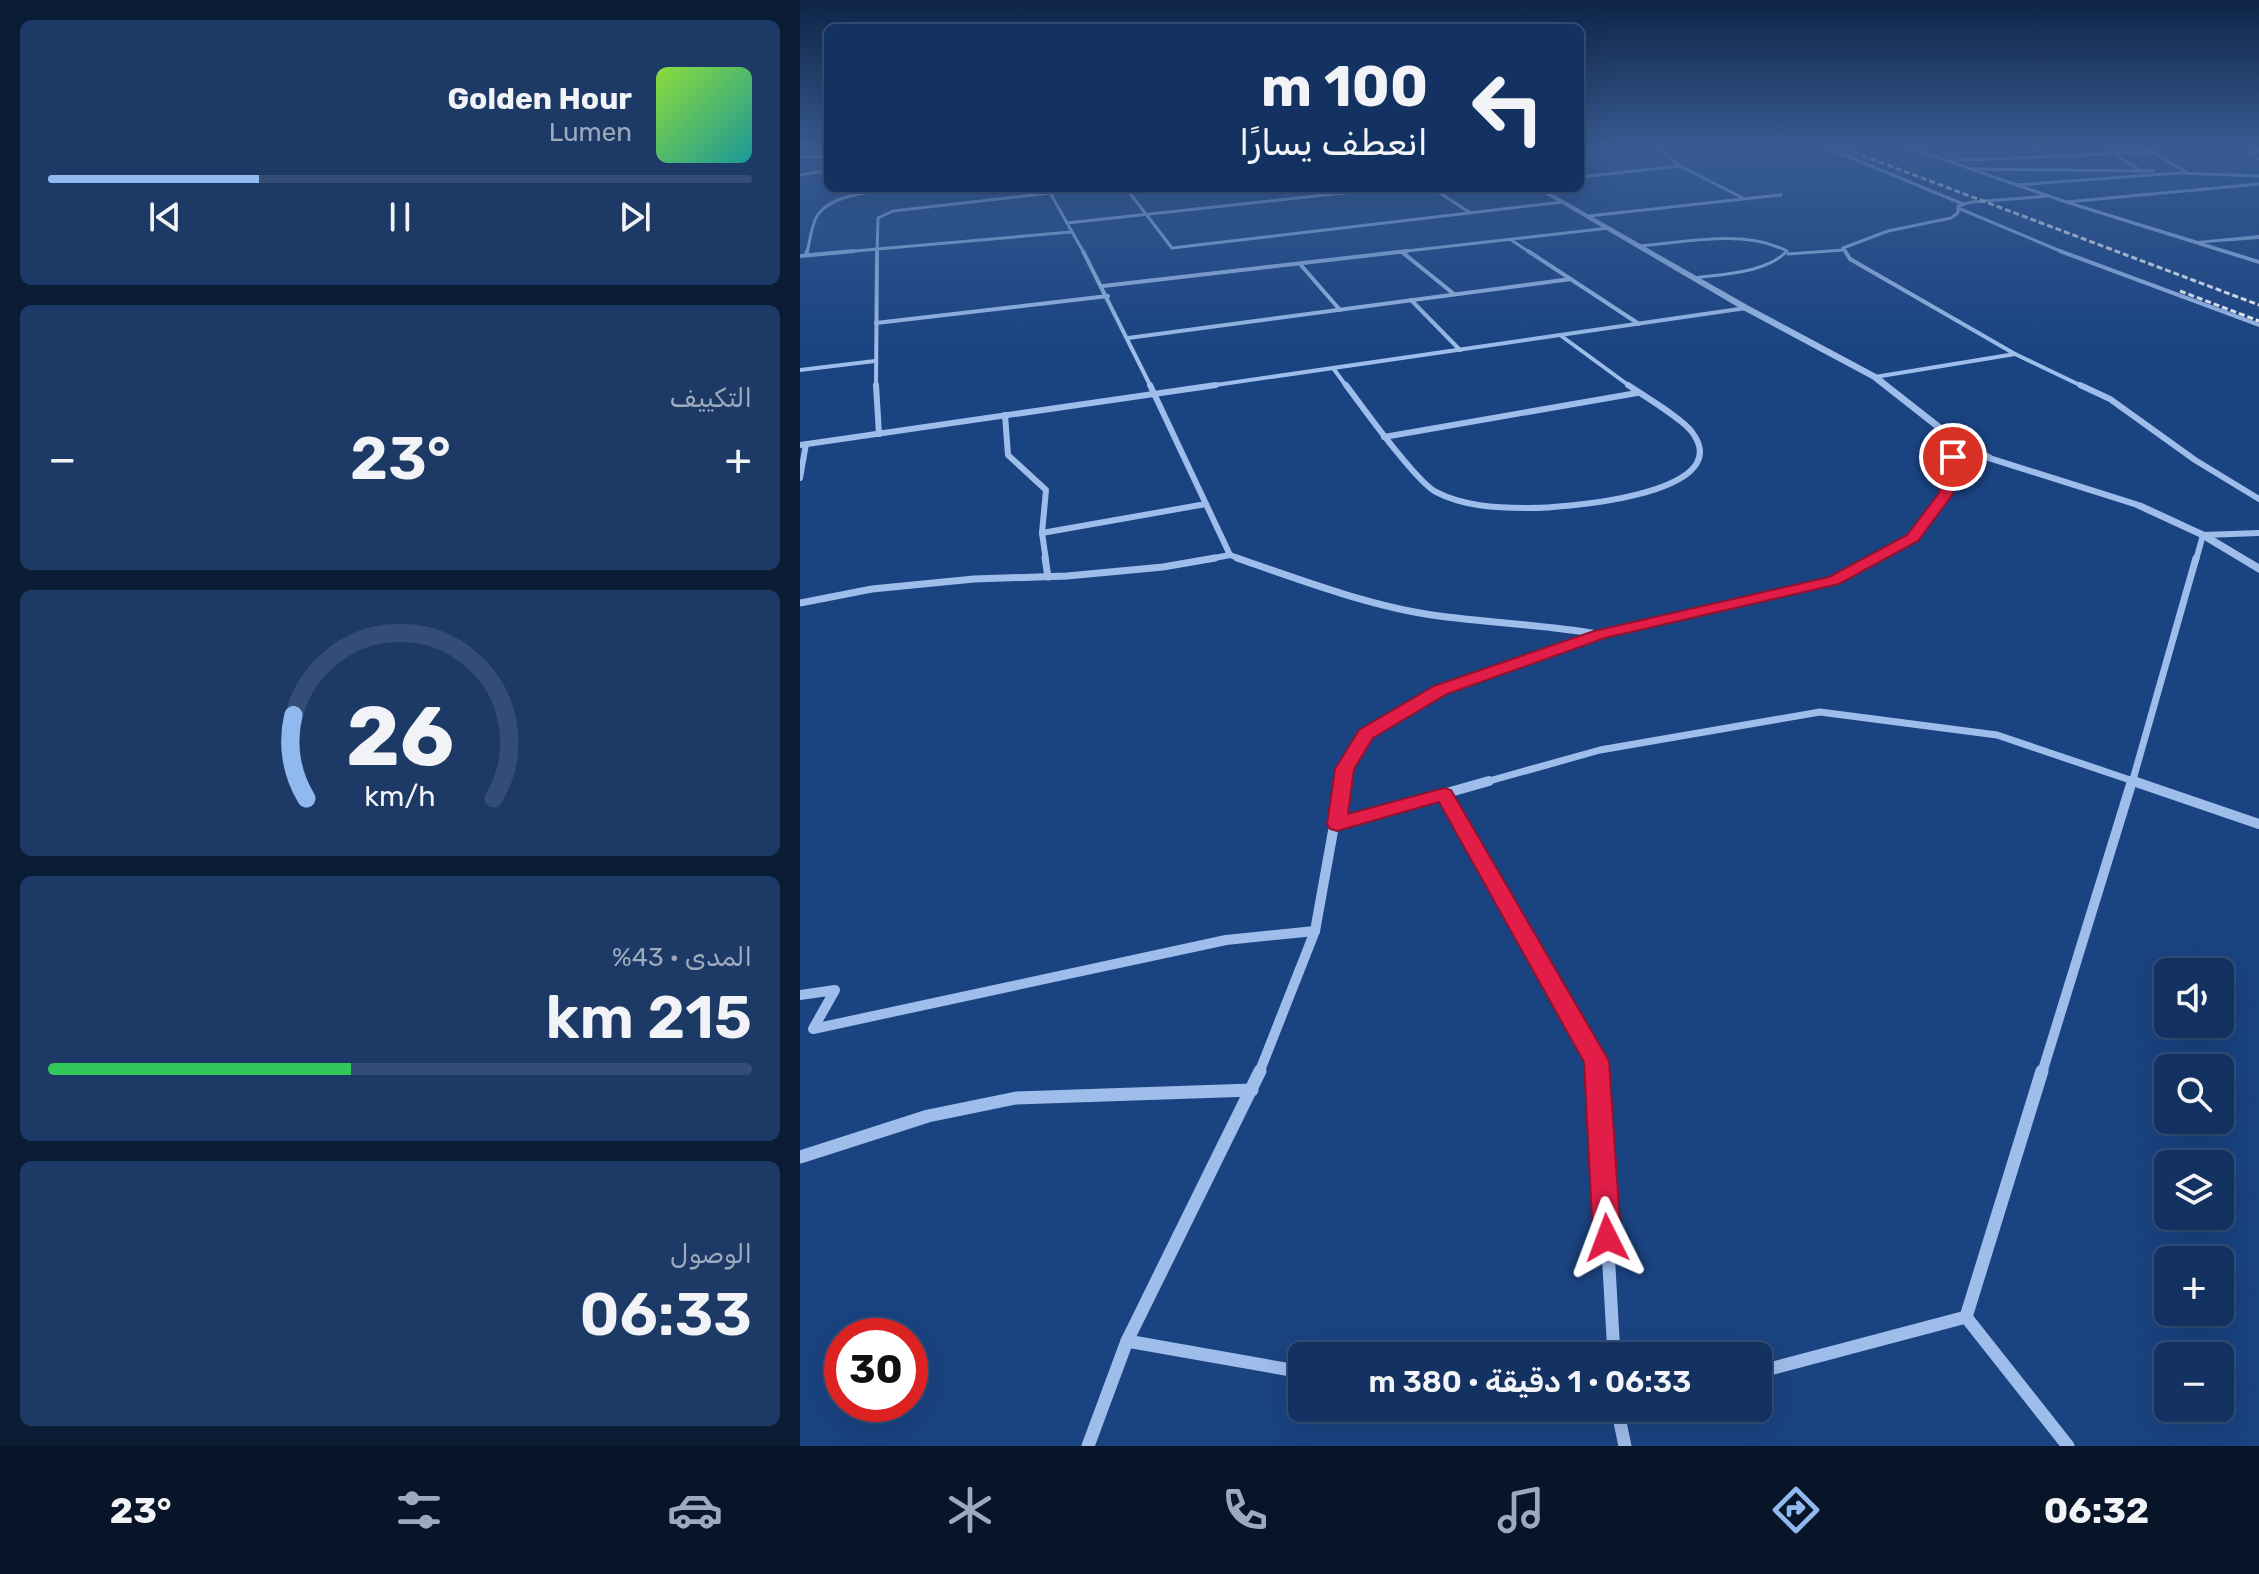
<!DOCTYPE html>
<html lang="ar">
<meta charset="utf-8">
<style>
body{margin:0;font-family:Rubik,Vazirmatn,sans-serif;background:#1d3a67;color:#f1f3f6;direction:rtl;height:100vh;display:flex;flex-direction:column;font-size:30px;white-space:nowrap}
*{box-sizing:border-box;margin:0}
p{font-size:26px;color:#9daabd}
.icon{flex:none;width:44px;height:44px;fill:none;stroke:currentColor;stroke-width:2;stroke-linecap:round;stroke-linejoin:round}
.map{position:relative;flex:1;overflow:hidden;direction:ltr}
.side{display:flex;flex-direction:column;gap:20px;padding:20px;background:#0b1c35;width:800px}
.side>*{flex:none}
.banner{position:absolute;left:24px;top:24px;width:760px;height:168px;border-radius:12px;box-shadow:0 8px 32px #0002,0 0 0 2px #334d76;direction:rtl;background:#143261;color:#f1f3f6;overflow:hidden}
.fabs{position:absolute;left:1354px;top:958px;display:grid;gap:16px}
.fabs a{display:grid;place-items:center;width:80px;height:80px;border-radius:12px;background:#143261;box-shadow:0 8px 32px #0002,0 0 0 2px #334d76;font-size:40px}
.speed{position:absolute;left:24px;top:1318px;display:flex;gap:16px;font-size:40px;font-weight:700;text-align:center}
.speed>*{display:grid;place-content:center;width:104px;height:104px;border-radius:50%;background:#143261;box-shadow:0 8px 32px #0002,0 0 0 2px #334d76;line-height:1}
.speed .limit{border:12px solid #d22;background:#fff;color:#111}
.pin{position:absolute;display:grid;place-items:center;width:68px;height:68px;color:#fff;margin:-34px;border:4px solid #fff;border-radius:50%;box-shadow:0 2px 8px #0007}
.me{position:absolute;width:88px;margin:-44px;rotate:357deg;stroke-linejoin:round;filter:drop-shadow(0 0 6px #0008)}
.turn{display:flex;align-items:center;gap:28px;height:168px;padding:0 24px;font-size:36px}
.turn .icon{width:104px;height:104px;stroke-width:2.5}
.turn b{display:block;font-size:56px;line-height:68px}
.big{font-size:60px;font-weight:600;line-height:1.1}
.side .tile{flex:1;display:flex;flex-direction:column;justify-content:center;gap:12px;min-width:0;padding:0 28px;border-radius:12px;background:#1d3a67}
.side .dial{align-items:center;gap:0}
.dial svg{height:208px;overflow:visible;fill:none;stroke:#334d76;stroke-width:7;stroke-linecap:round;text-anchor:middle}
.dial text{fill:#f1f3f6;stroke:none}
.song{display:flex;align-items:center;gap:24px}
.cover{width:96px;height:96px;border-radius:12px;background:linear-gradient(135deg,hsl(90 70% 55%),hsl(180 70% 35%))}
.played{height:8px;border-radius:4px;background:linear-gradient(90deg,#90b9f0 30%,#334d76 30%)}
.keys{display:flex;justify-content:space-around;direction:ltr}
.heat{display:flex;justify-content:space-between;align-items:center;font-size:44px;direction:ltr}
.charge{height:12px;border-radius:6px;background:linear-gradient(90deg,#34c759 43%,#334d76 0)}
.trip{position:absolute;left:488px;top:1342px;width:484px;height:80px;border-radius:12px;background:#143261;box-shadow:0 8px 32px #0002,0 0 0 2px #334d76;font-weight:600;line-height:80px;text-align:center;direction:rtl}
.dock{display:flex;height:128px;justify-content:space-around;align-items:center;background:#081427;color:#9daabd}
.dock .icon{width:56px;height:56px}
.dock .active{color:#90b9f0}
.dock b{font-size:36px;color:#f1f3f6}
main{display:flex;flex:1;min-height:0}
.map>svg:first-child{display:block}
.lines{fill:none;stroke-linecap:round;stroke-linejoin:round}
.service{stroke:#9ebdea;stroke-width:3}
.minor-far5{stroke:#9ebdea;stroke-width:3}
.minor-far4{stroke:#9ebdea;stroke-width:4}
.minor-far3{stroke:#9ebdea;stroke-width:6}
.minor-far2{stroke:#9ebdea;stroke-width:7}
.minor-far1{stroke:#9ebdea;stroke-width:10}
.minor{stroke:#9ebdea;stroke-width:13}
.tertiary{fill:#9ebdea;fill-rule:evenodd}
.rail{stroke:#fff;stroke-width:3;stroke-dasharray:6 3;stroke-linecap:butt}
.route{fill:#e11d48;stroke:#92132f;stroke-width:2}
</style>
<main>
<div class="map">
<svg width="1459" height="1446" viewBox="0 0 1459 1446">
<rect width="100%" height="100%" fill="#1a4381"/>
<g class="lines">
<g class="service">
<path d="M840,246c47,-4 104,-17 147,5 -20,22 -64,23 -92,27"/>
<polyline points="988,254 1043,250"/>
</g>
<g class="minor-far5">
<polyline points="858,149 880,166 943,198"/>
<polyline points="1030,149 1163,204"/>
<polyline points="1346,149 1386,172"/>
<polyline points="1459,151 1449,153 1459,159"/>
<polyline points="1312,153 1338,169"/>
<polyline points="0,157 28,157"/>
<polyline points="1147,161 1351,152"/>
<polyline points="1171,169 1354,171"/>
<polyline points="0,175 28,170"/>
<polyline points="780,177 880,166"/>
<polyline points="1216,185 1379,173 1459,176"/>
<polyline points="326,188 372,248 763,202"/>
<polyline points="632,188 669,212"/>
<polyline points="249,191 284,253"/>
<polyline points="1266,202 1459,184"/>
<polyline points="1158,208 1265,253"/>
<polyline points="789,216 981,195"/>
<polyline points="267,223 590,188"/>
<polyline points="711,240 731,253"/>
<path d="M7,253c3,-12 4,-27 10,-37 14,-22 56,-24 79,-28"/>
<polyline points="32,253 271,232"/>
<polyline points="77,253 78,218 93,211 295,188"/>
<polyline points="589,253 809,228"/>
<polyline points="1046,253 1043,248 1088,231 1151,218 1158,213 1158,206 1172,202 1249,196"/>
</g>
<g class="minor-far4">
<polyline points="283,251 351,387"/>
<polyline points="728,251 839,324"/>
<polyline points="1045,251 1050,259 1215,354 1075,377"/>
<polyline points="1260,251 1459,325"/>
<polyline points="602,252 654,294"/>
<polyline points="6,255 7,251"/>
<polyline points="0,256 54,251"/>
<polyline points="500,264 540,310"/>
<polyline points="303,286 607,251"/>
<polyline points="611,300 660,350"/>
<polyline points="76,323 308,296"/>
<polyline points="760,335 831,387"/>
<polyline points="328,338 771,279"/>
<polyline points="1215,354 1284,387"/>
<polyline points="533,368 547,387"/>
<polyline points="0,370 75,361"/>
<polyline points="76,387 77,251"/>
<polyline points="402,387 946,308"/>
</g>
<g class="minor-far3">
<polyline points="76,385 79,434"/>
<polyline points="350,385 430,555"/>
<path d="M546,385c16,21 70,97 90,107 27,14 60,16 89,16 30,1 215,-12 167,-76 -9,-13 -48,-36 -64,-47"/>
<polyline points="1280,385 1310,399 1395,460 1459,499"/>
<polyline points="205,415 208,455 246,490 242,533 246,560"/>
<polyline points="584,437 837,393"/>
<polyline points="0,445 416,385"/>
<polyline points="0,478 6,444"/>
<polyline points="242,533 406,504"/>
<polyline points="404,560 430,555 443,560"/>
<polyline points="1073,560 1112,538 1146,494 1153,457 1145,432"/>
<polyline points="1396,560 1403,535 1459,533"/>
</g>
<g class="minor-far2">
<polyline points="245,558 248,577"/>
<path d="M437,558c63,22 135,49 202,58 53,7 106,9 159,18"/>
<polyline points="0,603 72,589 174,579 267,576 363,567 415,558"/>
<polyline points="542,783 544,769 566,734 641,690 800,634 1034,581 1076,558"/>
<polyline points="682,783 800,750 1020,712 1197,735 1339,783"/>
<polyline points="1332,783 1396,558"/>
</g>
<g class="minor-far1">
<polyline points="1333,781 1459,824"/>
<polyline points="644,795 797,1061 798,1073"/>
<polyline points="537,824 689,781"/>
<polyline points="0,995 35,990 13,1029 426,940 515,931"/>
<polyline points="459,1073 515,931 542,781"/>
<polyline points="1242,1073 1332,781"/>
</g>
<g class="minor">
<polyline points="798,1071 814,1356"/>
<polyline points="0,1157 128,1116 216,1098 452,1090"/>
<polyline points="1166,1317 1242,1071"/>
<polyline points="1166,1317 1268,1446"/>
<polyline points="327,1341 502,1372"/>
<polyline points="958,1372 1166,1317"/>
<polyline points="817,1408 825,1446"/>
<polyline points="288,1446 327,1341 460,1071"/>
</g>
<g class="tertiary">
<polygon points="1109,149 1117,149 1268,201 1398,241 1459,235 1459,239 1404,243 1459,260 1459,264 1264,203"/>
<polygon points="735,188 742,188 949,306 1078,375 1148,430 1193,456 1342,503 1407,533 1459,564 1459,573 1399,537 1334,507 1185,460 1142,434 1072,379 943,310"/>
</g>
<g class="rail">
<polyline points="1045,149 1459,305"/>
<polyline points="1380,291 1459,321"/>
</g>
</g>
<linearGradient id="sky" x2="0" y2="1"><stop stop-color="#0e2547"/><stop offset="0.42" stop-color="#385b92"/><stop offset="1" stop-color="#385b92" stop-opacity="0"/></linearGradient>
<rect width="1459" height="351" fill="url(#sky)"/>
<polygon class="route" points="1153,453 1159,457 1153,494 1118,541 1039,584 805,638 647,694 573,738 554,769 548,814 644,788 651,790 809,1061 821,1238 817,1247 807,1251 797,1247 793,1238 784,1062 639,802 537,831 530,829 527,824 535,769 559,730 634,686 794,631 1029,577 1107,535 1139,493 1146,457"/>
</svg>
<div class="fabs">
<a><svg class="icon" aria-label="sound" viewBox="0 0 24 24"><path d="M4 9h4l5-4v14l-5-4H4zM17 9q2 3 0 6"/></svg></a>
<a><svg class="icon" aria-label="search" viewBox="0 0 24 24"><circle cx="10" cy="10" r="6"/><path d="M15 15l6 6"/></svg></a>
<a><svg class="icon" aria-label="layers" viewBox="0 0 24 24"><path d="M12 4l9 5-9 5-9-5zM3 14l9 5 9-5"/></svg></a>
<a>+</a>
<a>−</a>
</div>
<div class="speed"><div class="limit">30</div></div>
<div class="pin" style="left:1153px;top:457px;background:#d93025"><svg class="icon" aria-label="arrive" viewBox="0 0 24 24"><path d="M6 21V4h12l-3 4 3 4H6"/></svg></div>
<svg class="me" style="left:807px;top:1238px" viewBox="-20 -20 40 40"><path d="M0-17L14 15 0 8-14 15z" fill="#e11d48" stroke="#fff" stroke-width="4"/></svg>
<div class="trip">06:33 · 1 دقيقة · 380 m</div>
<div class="banner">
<div class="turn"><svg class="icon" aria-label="left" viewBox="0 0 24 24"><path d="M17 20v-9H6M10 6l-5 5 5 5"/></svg><div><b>100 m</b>انعطف يسارًا</div></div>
</div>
</div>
<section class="side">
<div class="tile">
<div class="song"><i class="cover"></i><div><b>Golden Hour</b><p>Lumen</p></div></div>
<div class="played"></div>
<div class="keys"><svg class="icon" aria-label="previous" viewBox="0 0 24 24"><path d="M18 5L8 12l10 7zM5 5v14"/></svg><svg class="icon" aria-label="pause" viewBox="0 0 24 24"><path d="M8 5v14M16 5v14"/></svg><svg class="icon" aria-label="next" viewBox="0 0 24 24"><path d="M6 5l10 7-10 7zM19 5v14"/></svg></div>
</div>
<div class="tile"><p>التكييف</p>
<div class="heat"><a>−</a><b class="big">23°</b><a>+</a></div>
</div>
<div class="tile dial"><svg viewBox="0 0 100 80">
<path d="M14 69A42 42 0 1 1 86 69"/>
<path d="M14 69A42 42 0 0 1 9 37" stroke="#90b9f0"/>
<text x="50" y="56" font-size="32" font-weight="700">26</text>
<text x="50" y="72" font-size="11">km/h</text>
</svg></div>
<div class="tile"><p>المدى · 43%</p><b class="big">215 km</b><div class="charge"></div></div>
<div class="tile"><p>الوصول</p><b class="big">06:33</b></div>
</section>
</main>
<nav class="dock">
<b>06:32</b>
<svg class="icon active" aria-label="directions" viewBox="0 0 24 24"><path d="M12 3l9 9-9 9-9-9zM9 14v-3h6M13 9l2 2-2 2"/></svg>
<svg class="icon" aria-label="music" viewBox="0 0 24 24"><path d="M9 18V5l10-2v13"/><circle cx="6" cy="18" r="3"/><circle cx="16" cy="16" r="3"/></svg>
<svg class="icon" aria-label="phone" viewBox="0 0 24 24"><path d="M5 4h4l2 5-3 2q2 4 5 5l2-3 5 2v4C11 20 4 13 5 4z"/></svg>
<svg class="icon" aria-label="climate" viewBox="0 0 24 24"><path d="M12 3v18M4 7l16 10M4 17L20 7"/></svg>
<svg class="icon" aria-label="car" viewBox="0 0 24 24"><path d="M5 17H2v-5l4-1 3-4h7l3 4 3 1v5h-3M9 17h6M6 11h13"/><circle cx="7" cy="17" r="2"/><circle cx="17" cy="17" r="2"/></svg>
<svg class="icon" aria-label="filters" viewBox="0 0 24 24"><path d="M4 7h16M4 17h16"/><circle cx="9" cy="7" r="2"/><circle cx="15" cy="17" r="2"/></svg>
<b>23°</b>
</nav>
